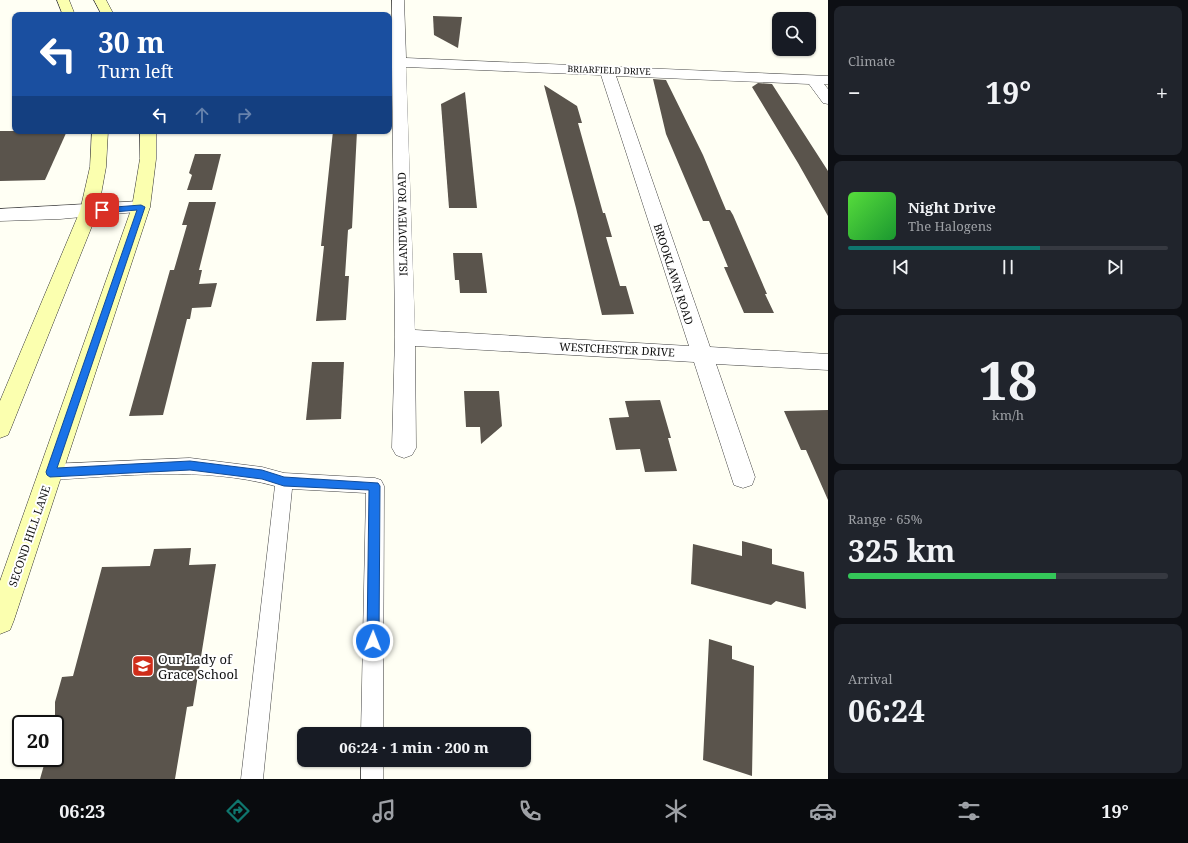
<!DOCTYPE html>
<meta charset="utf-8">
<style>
body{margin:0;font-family:"Noto Serif",serif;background:#20242c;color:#f1f3f6;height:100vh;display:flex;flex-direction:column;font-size:15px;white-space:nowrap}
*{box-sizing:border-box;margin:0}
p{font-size:13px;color:#9ea1a6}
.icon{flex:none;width:22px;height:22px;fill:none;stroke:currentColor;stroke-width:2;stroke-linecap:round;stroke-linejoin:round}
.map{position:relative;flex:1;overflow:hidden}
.details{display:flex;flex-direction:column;gap:6px;padding:6px;background:#0d0f14;width:360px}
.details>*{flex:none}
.top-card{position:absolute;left:12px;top:12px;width:380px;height:122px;border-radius:8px;box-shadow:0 1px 3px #0004;background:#1a4fa0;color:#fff;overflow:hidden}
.tools{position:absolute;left:772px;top:12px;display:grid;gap:8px}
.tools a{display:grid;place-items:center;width:44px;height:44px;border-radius:8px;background:#171b24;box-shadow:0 1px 3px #0004;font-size:20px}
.speed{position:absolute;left:12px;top:715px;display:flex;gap:8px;font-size:20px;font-weight:700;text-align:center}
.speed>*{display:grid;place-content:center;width:52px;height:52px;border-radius:50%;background:#171b24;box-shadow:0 1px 3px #0004;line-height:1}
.speed .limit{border:2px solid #111;border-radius:6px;background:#fff;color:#111}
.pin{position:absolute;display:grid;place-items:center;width:34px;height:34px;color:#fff;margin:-17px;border-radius:8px;box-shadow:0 2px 6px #0006}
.me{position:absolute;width:44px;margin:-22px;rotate:1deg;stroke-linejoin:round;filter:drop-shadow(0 0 3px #0008)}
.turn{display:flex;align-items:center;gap:14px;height:84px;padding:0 20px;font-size:18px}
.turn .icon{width:52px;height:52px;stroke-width:2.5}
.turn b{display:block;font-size:28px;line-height:34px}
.lanes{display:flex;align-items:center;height:38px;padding:0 20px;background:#0003;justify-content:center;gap:20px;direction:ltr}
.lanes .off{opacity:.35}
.big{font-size:30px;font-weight:700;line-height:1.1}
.details .widget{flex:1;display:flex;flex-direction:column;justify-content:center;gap:6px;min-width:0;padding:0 14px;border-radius:8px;background:#20242c}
.details .dial{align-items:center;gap:0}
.dial b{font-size:52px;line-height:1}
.song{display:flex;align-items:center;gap:12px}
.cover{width:48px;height:48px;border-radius:6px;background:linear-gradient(135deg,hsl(110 70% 55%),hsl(130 70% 35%))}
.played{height:4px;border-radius:2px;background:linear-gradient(90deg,#0f766e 60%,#363941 60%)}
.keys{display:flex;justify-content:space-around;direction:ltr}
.heat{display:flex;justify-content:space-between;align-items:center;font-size:22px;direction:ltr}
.charge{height:6px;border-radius:3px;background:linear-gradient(90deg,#34c759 65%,#363941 0)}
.trip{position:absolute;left:297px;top:727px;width:234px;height:40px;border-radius:8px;background:#171b24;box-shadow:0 1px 3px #0004;font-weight:700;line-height:40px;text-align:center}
.dock{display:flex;height:64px;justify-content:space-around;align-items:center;background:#090b0e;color:#9ea1a6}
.dock .icon{width:28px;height:28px}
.dock .selected{color:#0f766e}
.dock b{font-size:18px;color:#f1f3f6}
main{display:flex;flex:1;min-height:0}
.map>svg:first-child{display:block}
.building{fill:#5a544c}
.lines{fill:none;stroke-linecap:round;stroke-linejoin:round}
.lane-casing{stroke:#434343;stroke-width:1}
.street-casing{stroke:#434343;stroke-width:1}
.secondary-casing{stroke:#323232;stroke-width:1}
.lane{fill:#fff;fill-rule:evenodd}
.street{fill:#fff;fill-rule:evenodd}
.secondary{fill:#fbffaf;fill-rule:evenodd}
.route{fill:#1a73e8;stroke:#114b97}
.labels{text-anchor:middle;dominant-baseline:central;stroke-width:4;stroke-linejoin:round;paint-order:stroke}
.far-street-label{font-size:9px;fill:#101010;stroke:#fff}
.street-label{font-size:11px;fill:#101010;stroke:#fff}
.near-poi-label{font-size:13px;fill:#101010;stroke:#fff;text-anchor:start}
</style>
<main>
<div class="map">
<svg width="828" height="779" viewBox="0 0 828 779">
<rect width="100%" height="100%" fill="#fffff4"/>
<g class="building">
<polygon points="433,16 462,17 458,48 434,35"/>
<polygon points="653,79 666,80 703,155 726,210 730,210 733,215 767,294 765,294 774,313 744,313 724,267 728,267 709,221 703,221 666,134"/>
<polygon points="758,83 772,84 828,171 828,216 798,163 752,87"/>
<polygon points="544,85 577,106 582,123 578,123 603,213 605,213 612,237 606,237 620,286 626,286 634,314 602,315 576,208"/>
<polygon points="465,92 477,208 449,208 441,104"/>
<polygon points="0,131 67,131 45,180 0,181"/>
<polygon points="333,131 357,131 352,228 348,230 345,276 349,276 346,320 316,321 324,246 321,246"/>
<polygon points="195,154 221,154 212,190 187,190 192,175 189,173"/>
<polygon points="189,202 216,202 199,270 202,270 199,284 217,283 211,307 192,308 190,319 187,319 163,415 129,416 170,270 174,270 187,225 182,225"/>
<polygon points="453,253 482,253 487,293 460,293 459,280 455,280"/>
<polygon points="312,362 344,362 341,419 306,420"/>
<polygon points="464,391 499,391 502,426 481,444 480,427 466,427"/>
<polygon points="660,400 671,438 668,438 677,471 645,472 640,449 616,450 609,418 629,417 625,401"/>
<polygon points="828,410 828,500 806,450 801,450 784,411"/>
<polygon points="742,541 772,549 772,564 804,572 806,609 776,601 771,605 691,584 693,544 742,556"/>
<polygon points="191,548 189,565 216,564 193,706 187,707 175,779 40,779 46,758 55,758 55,702 62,677 73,676 102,567 150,566 154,549"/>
<polygon points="709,639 732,646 732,659 754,666 752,776 703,760"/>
</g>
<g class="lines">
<g class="lane-casing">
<g id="lane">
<path d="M190,458l72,9 22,6 91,5 6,2 3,6 -1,248h-22l5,-241 -74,-4 -29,290h-22l34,-293c-73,-20 -151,-10 -225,-6l-6,-3 -3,-5 3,-5 6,-3z"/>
<rect x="361" y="760" width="22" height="19"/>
</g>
</g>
<g class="street-casing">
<g id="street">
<path d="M392,0h12l2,58 422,18v8h-4l4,5v15l-5,-1 -14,-19 -193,-8 94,271 118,7v16l-112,-6 39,113 -3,8 -9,3 -9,-3 -40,-123 -279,-16 1,102 -4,7 -8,3 -8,-3 -4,-7 3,-111 -3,-271h-3v-8h3zM406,67l195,8 88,271 -274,-16z"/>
<polygon points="141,201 147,203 150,207 147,211 60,219 0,221 0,209"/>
</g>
</g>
<g class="secondary-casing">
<g id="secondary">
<polygon points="57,0 69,0 75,15 63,15"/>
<polygon points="94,0 106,0 114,15 102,15"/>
<polygon points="92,131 108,131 106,167 98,211 11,428 8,435 0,438 0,401 80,211 90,167"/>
<polygon points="140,131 156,131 156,159 150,207 14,620 10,630 0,634 0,581 132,207 140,159"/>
</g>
</g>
<use href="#lane" class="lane"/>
<use href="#street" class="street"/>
<use href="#secondary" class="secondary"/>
</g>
<polygon class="route" points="141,205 145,207 57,468 190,461 262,470 284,477 378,483 380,486 379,641 377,645 373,647 369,645 367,641 369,490 284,486 262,479 190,470 50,477 47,475 46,472 137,210 102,213 99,210 102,208"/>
<defs>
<g id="school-square" transform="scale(1.15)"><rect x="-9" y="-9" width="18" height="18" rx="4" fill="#cf2d1a" stroke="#fff"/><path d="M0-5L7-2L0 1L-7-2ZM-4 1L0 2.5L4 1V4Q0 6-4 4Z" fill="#fff"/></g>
</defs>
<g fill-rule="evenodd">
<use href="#school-square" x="143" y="666"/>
</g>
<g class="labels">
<g class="far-street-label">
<text transform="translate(609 70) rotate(2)">BRIARFIELD DRIVE</text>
</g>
<g class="street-label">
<text transform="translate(402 224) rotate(-91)">ISLANDVIEW ROAD</text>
<text transform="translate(674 274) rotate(72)">BROOKLAWN ROAD</text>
<text transform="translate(617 349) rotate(3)">WESTCHESTER DRIVE</text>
<text transform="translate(29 536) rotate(-71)">SECOND HILL LANE</text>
</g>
<g class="near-poi-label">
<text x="158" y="659">Our Lady of<tspan x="158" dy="15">Grace School</tspan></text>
</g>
</g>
</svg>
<div class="tools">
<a><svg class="icon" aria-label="search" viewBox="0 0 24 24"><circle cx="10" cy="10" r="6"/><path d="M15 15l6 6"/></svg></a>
</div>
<div class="speed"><div class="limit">20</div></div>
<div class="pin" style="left:102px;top:210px;background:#d93025"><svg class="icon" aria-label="arrive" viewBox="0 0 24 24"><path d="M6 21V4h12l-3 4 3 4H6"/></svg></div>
<svg class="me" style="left:373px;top:641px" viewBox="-20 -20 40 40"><circle r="17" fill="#1a73e8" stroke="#fff" stroke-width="3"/><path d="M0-11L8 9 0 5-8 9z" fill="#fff"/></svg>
<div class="trip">06:24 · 1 min · 200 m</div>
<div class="top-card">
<div class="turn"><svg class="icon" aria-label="left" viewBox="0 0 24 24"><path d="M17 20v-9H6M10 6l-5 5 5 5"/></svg><div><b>30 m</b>Turn left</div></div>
<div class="lanes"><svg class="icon" aria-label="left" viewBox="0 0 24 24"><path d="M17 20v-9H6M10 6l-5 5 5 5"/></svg><svg class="icon off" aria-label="ahead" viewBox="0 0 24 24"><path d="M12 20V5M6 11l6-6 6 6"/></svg><svg class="icon off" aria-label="right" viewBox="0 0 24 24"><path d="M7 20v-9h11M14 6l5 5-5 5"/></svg></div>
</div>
</div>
<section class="details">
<div class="widget"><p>Climate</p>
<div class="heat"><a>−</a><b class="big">19°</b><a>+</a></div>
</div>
<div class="widget">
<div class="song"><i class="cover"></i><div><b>Night Drive</b><p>The Halogens</p></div></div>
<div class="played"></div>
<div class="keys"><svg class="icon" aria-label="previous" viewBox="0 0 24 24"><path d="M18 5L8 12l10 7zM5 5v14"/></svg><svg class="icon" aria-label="pause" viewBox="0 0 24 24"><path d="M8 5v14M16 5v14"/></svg><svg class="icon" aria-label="next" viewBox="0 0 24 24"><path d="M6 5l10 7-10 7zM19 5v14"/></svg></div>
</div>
<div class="widget dial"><b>18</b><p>km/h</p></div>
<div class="widget"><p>Range · 65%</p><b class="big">325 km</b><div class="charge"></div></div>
<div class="widget"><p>Arrival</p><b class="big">06:24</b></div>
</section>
</main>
<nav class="dock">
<b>06:23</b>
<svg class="icon selected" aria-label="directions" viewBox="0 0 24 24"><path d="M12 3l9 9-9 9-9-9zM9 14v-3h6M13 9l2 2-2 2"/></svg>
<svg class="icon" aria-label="music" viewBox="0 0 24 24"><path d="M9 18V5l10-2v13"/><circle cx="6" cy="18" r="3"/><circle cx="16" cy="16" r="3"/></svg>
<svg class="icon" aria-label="phone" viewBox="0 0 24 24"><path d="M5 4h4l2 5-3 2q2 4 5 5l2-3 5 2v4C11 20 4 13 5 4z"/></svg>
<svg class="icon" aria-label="climate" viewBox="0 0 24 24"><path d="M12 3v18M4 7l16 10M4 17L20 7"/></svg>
<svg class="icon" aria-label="car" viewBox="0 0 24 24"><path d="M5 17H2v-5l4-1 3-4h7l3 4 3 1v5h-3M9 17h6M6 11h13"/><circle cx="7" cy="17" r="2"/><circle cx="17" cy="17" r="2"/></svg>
<svg class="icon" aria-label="filters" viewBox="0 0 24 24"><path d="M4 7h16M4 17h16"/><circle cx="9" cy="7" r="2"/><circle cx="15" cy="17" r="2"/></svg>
<b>19°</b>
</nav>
